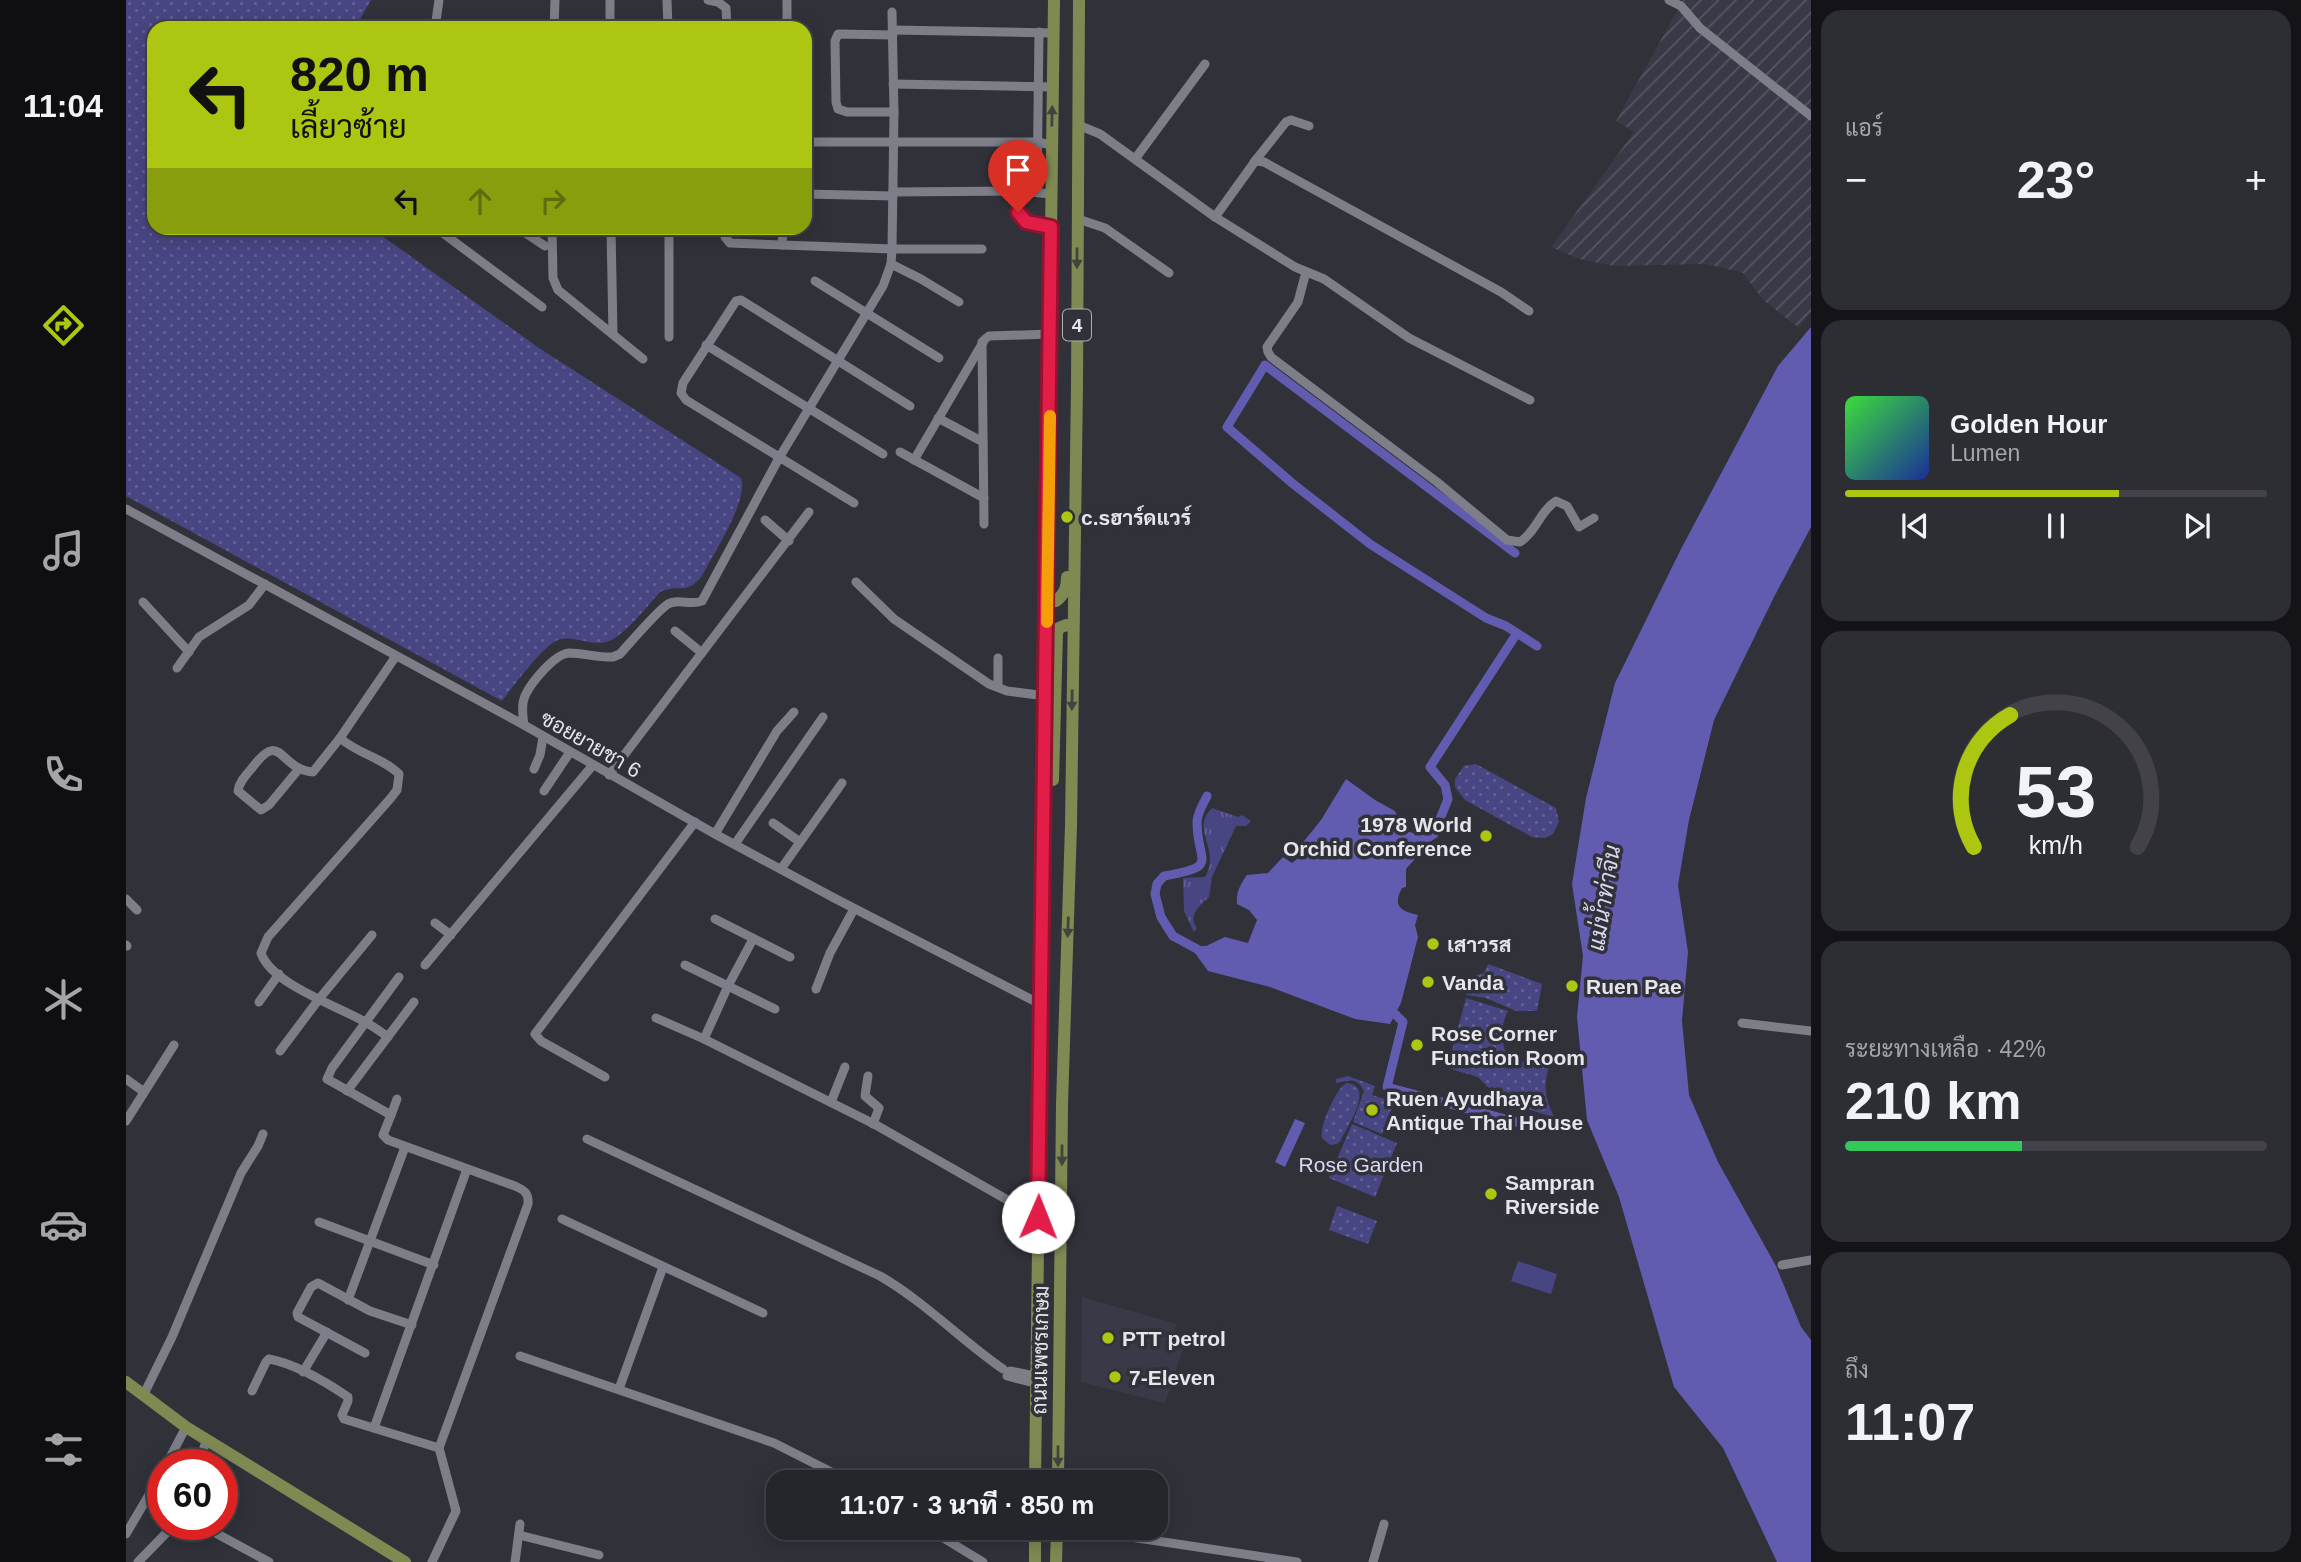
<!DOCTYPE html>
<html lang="th">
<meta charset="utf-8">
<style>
body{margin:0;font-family:Helvetica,Sarabun,sans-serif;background:#2d2d34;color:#f1f3f6;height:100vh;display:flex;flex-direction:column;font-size:26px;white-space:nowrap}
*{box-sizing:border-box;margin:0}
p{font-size:23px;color:#a3a5a9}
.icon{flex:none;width:38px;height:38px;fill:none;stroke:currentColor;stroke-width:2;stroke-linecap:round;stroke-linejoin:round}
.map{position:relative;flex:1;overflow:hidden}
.drawer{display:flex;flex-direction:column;gap:10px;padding:10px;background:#141418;width:490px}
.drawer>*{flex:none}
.hud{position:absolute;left:21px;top:21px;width:665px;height:214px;border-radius:21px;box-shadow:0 4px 18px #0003,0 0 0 2px #424248;background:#acc611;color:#111;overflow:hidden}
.speed{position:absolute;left:21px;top:1449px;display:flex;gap:14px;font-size:35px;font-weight:700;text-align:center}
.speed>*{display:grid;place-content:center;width:91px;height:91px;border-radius:50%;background:#25252c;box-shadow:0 4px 18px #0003,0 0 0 2px #424248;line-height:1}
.speed .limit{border:10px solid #d22;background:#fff;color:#111}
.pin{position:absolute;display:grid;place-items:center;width:60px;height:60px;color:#fff;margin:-72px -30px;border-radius:50% 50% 50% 0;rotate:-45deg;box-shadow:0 0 7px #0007}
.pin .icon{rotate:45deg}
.me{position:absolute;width:77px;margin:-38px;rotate:1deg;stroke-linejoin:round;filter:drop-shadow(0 0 5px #0008)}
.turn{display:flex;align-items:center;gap:24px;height:147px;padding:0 28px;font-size:32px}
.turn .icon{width:91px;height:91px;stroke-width:2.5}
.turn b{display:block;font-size:49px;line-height:60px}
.lanes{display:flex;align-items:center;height:66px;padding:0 28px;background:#0003;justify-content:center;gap:35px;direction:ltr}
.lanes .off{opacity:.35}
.big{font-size:52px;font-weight:800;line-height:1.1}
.drawer .tile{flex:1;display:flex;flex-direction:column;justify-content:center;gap:10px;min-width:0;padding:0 24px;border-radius:21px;background:#2d2d34}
.drawer .dial{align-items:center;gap:0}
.dial svg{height:182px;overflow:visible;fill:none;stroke:#424248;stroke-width:7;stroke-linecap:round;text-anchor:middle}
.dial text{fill:#f1f3f6;stroke:none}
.song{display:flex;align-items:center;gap:21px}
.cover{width:84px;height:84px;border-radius:10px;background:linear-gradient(135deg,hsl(120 70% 55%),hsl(230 70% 35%))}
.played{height:7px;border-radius:4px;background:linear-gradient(90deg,#acc611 65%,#424248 65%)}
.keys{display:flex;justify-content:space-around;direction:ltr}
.heat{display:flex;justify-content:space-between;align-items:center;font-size:38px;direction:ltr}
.charge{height:10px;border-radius:5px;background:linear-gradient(90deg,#34c759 42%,#424248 0)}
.trip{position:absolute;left:640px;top:1470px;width:402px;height:70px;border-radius:21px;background:#25252c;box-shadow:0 4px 18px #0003,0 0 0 2px #424248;font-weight:800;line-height:70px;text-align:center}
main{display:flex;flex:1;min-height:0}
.dock{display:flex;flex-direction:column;width:126px;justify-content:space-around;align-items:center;background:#0f0f12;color:#a3a5a9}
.dock .icon{width:49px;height:49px}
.dock .current{color:#acc611}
.dock b{font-size:32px;color:#f1f3f6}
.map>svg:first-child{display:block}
.built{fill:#393948}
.industrial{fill:url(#industrial-furrows)}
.grass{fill:url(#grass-dots)}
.park{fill:url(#park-tufts)}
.pitch{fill:#484583}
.water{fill:#615cb0}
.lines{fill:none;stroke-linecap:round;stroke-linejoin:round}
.canal{stroke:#615cb0;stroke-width:9}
.minor{stroke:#7d7e88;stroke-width:9}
.major{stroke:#7f8a53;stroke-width:12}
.oneway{fill:#41433f}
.route-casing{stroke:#92132f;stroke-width:18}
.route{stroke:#e11d48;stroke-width:12}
.slow{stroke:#f59e0b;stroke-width:12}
.poi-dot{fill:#acc611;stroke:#31313a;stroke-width:2.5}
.labels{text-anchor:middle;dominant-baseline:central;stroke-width:7;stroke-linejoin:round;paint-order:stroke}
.shield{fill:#31313a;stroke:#afafb6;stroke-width:2}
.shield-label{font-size:19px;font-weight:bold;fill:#e5e5eb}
.poi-label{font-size:21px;font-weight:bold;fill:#e5e5eb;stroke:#31313a;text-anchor:start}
.street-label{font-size:21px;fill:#e5e5eb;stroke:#31313a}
.park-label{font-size:21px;fill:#d9daf2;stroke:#31313a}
.water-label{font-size:23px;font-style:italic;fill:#d9daf1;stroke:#31313a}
</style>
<main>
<nav class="dock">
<b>11:04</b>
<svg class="icon current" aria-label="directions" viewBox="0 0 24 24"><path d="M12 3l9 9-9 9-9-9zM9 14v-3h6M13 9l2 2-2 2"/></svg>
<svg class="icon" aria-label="music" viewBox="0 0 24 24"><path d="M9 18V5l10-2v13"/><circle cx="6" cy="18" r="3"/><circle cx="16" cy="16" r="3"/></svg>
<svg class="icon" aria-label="phone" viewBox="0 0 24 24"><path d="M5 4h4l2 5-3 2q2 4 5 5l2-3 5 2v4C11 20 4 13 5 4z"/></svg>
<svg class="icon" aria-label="climate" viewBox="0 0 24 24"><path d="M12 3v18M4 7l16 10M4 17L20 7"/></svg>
<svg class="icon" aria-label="car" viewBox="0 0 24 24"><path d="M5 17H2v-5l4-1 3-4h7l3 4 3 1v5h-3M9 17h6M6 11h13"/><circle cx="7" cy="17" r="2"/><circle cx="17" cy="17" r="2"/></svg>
<svg class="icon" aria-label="filters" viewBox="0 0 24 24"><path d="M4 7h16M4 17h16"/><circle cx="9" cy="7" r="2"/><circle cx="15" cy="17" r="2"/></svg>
</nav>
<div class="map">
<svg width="1685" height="1562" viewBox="0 0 1685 1562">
<defs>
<pattern id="industrial-furrows" width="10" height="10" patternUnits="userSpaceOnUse" patternTransform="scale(1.75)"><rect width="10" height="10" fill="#393948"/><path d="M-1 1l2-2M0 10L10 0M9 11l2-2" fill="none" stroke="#565663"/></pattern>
<pattern id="grass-dots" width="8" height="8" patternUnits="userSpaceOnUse" patternTransform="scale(1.75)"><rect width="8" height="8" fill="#484583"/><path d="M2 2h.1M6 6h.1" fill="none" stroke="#626095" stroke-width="1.8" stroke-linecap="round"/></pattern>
<pattern id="park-tufts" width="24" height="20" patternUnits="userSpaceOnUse" patternTransform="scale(1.75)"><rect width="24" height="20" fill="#484583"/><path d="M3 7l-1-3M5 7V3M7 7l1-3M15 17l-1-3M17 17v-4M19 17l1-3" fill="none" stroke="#626095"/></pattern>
</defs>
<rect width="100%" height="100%" fill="#31313a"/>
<polygon class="built" points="956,1297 1051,1324 1048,1332 1061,1337 1039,1403 955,1382"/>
<polygon class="industrial" points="1557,0 1685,0 1685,312 1673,328 1637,300 1617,273 1580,264 1488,266 1453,259 1425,247 1508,132 1490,121"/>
<g class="grass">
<path d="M0,0h245l-16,28h-201v200h217l168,120 202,130c8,22 -28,76 -39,98 -17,20 -22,7 -42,16 -12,13 -35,43 -51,49 -16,6 -33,-5 -48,-2 -15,2 -49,49 -59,62l-376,-205z"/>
<polygon points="1350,764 1430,808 1433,822 1427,834 1419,838 1406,837 1339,800 1329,787 1329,779 1338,766"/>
<polygon points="1362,964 1416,984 1411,1011 1390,1011 1360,998 1340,995 1346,987 1348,976 1358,973"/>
<path d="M1340,998l42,13c-9,18 -7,30 0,48l41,8c-6,20 -4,32 6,51l-55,-18 -22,-23 -27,-8 -2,-7z"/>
<path d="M1222,1076l27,10 -3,9 22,7 -12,32 -29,-12 11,-31c-8,-15 -15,-10 -28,-8v-4z"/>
<path d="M1220,1083c30,2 2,42 -5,57l-4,4 -7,1 -8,-7c-3,-11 14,-49 24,-55z"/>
<polygon points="1226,1124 1271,1143 1249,1197 1203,1178"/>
<polygon points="1211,1206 1251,1221 1242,1244 1203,1230"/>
</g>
<path class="park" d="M1086,808l26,9 4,-2 9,6 -5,5h-10l-24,51 -3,20c-9,8 -22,19 -12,31l-3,4 -10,-21 -1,-33 22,-1c17,-27 -16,-48 7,-69z"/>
<polygon class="pitch" points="1392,1261 1431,1274 1425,1294 1385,1281"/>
<g class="water">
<polygon points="1685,327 1685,527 1648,597 1588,720 1563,820 1552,885 1562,952 1556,1021 1563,1095 1592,1162 1650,1266 1675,1327 1685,1340 1685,1562 1651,1562 1597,1448 1548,1387 1493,1197 1461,1120 1451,1017 1457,956 1446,884 1460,798 1489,683 1555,549 1652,366"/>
<path d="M1220,779l29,21 20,11c7,14 1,18 22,23l9,-6 -5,24 -15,17v18l-4,1c-10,19 -1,23 16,27l-3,10 3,12 -17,66 -11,21 -35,-5 -85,-32 -62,-16 -13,-18 4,-7h7l19,-9 23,6 9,-23 -8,-10 -12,-6c-1,-12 3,-19 10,-29l21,-2 15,-16 9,6 9,-7 3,-5 -4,-5 21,-26z"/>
<polygon points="1169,1119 1179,1123 1159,1167 1149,1162"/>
</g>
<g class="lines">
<g class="canal">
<polyline points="1389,553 1139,365 1101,427 1166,483 1244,544 1360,618 1380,626 1411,646"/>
<polyline points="1297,841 1308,834 1322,799 1319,785 1304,767 1391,633"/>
<path d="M1071,949l-24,-13 -12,-19 -6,-23 2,-10 7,-8c57,-10 33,-13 33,-54 0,-8 6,-18 10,-26"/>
<polyline points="1269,1014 1277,1022 1261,1087 1412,1128"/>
</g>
<g class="minor">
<polyline points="484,0 484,28"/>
<polyline points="541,0 542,28"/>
<polyline points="582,0 592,2 600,8 601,28"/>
<polyline points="1543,0 1555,6 1574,28 1685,116"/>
<polyline points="766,12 768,112 766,249 856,249"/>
<polyline points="309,28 313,0"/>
<polyline points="428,28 429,0"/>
<polyline points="661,28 661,0"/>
<polyline points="767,30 927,33"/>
<polyline points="767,35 712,34 709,41 710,102 712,109 721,112 768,112"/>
<polyline points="767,84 927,87"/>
<polyline points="952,125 974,134 1089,217 1169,267 1198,279 1283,338 1404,400"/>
<polyline points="679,142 911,142 926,145"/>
<polyline points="1009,159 1079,64"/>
<polyline points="1129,161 1160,122 1165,120 1183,126"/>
<path d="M893,191c-1,31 3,32 32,36"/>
<polyline points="767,192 893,191 926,194"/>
<polyline points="911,192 913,32"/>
<polyline points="679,194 767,196"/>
<polyline points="1089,217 1125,167 1129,161 1138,162 1375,292 1403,311"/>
<polyline points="952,219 979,228 1043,273"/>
<polyline points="310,228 416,307"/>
<polyline points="392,228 419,246"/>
<polyline points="426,228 427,278 432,290 517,359"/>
<polyline points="485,228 487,334"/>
<polyline points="543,228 543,337"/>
<polyline points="599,228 599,237 604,243 766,249 765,264"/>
<polyline points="656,245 657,228"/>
<path d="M1180,272l-8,30 -31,45 1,5 3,5 166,125 70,58 13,2c16,-10 20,-31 36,-41l11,5 12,21 15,-9"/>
<polyline points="689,281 813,358"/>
<polyline points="856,342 858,524"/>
<polyline points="580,345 757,454"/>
<polyline points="812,418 857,442"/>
<polyline points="774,452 858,498"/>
<polyline points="788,460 859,339 863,336 925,334"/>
<polyline points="728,503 560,400 555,393 557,383 610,301 615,300 784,406"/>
<polyline points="0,509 398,725 589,834 710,899 916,1005"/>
<polyline points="639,520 663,541"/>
<polyline points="730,582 768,619 863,684 881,691 920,696"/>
<polyline points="17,602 63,652"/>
<polyline points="549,631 576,653"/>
<polyline points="51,668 73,637 123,605 139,584"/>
<polyline points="872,687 872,658"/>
<path d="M398,725c-1,-7 -2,-15 -1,-22 2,-15 31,-49 46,-50 15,0 30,5 44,4l7,-3c11,-12 37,-43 48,-50 11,-6 23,2 34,-3l77,-143 104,-172 8,-22 30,15 38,23"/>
<polyline points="408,769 414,755 417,737"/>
<path d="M172,770l-29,35 -8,5 -23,-19c1,-9 8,-16 14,-23 30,-40 26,1 61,4l27,-34"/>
<polyline points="483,775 683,512"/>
<polyline points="418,791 444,752"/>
<polyline points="647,823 674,842"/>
<polyline points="589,834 651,731 668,712"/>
<polyline points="609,844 697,717"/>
<polyline points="655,869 716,783"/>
<polyline points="0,899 11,910"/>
<polyline points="589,919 664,957"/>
<polyline points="309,923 325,935"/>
<polyline points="0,945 1,946"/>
<polyline points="299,965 467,765"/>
<polyline points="559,965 649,1009"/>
<path d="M273,977l-67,91 -5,11 64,36 -8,20 5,5 127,46c9,4 14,7 13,18l-89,244 17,63 -24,51"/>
<polyline points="690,989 704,953 728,909"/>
<polyline points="133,1002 153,974"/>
<polyline points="530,1018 578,1039 750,1125 913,1218"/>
<polyline points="1616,1023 1685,1031"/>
<path d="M262,1037c-7,-5 -15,-11 -23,-15 -27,-16 -94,-38 -104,-69l7,-16 122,-138 7,-9 2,-16c-16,-16 -41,-20 -59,-36l56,-82"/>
<polyline points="578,1039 602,986 627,939"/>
<polyline points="154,1051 193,999 246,935"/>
<polyline points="742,1076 739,1096 753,1108 747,1124"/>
<polyline points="479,1077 415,1041 409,1034 569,822"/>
<polyline points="0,1079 18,1092"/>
<polyline points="221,1091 288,1002"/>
<polyline points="705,1102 719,1067"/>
<polyline points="265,1115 271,1099"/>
<polyline points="0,1121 48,1045"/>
<path d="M461,1139l293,137c45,26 81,64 123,93"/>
<polyline points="436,1219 637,1313"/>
<polyline points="193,1222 308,1265"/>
<polyline points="1656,1265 1685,1260"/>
<polyline points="222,1300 279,1147"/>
<polyline points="239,1353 172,1317 171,1313 185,1287 192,1283 244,1311 286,1325"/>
<polyline points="394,1356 648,1443 725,1482"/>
<polyline points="884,1371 909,1376"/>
<polyline points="177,1372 201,1332"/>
<polyline points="881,1376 909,1383"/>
<polyline points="493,1389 537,1267"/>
<path d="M126,1391l14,-29 3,-3c27,5 57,23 79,38v4l-6,14 2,4 95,29"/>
<polyline points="17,1396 46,1337 115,1173 132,1146 137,1134"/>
<polyline points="248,1428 341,1169"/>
<polyline points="40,1465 60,1427"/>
<polyline points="72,1465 81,1439"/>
<polyline points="73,1524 143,1562"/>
<polyline points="801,1528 857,1562"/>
<polyline points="945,1528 1171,1562"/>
<polyline points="0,1534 37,1471"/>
<polyline points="393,1535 473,1555"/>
<polyline points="12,1562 49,1524"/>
<polyline points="389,1562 394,1524"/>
<polyline points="1247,1562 1258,1524"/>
</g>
<g class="major">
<path d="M921,597l9,4c9,-7 11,-14 11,-24"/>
<polyline points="927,780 931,633 933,628 940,625 947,627"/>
<polyline points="0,1382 60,1427 279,1562"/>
<polyline points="909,1482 928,0"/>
<polyline points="932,1482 936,1104 945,826 951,385 953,0"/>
<polyline points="909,1562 909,1528"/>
<polyline points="930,1562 931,1528"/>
</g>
</g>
<defs><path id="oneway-solid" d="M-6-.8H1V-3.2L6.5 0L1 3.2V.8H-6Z" transform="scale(1.75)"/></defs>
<g class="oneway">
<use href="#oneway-solid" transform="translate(926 116) rotate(-89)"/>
<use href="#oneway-solid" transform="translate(951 258) rotate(90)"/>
<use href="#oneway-solid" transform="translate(946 700) rotate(91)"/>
<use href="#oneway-solid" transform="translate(942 927) rotate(92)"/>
<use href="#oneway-solid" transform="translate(936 1155) rotate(90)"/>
<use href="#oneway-solid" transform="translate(932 1456) rotate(90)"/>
</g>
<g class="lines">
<g class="route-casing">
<polyline id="route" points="892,212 900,222 925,227 912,1217"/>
</g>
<use href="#route" class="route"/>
<polyline class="slow" points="921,622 924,416"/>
</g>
<g class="poi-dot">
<circle cx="941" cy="517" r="7"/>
<circle cx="1360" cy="836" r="7"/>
<circle cx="1307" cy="944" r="7"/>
<circle cx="1302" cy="982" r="7"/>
<circle cx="1446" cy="986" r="7"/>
<circle cx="1291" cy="1045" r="7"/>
<circle cx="1246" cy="1110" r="7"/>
<circle cx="1365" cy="1194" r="7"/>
<circle cx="982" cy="1338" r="7"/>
<circle cx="989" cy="1377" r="7"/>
</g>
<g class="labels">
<rect class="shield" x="937" y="309.5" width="28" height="31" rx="5"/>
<g class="shield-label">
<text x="951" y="325">4</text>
</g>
<g class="poi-label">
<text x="955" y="517">c.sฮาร์ดแวร์</text>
<text x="1346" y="824" text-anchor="end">1978 World<tspan x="1346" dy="24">Orchid Conference</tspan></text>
<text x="1321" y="944">เสาวรส</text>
<text x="1316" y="982">Vanda</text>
<text x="1460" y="986">Ruen Pae</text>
<text x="1305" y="1033">Rose Corner<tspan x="1305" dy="24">Function Room</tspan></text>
<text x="1260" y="1098">Ruen Ayudhaya<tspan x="1260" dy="24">Antique Thai House</tspan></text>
<text x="1379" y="1182">Sampran<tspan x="1379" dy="24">Riverside</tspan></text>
<text x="996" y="1338">PTT petrol</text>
<text x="1003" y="1377">7-Eleven</text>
</g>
<g class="street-label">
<text transform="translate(465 744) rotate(30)">ซอยยายชา 6</text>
<text transform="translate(914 1350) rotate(-89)">ถนนเพชรเกษม</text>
</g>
<g class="park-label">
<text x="1235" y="1164">Rose Garden</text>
</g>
<g class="water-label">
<text transform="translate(1478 898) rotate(-81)">แม่น้ำท่าจีน</text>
</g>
</g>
</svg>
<div class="speed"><div class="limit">60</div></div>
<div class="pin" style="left:892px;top:212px;background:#d93025"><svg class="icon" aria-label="arrive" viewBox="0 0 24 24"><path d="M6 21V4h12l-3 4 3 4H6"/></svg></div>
<svg class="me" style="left:912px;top:1217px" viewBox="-20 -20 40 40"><circle r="19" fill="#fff"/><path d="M0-13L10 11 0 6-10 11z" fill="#e11d48"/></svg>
<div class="trip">11:07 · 3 นาที · 850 m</div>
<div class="hud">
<div class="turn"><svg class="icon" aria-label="left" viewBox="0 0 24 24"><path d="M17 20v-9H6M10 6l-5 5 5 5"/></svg><div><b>820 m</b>เลี้ยวซ้าย</div></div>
<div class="lanes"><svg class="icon" aria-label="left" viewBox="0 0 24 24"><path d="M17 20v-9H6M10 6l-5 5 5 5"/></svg><svg class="icon off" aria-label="ahead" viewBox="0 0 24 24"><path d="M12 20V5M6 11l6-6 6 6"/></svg><svg class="icon off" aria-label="right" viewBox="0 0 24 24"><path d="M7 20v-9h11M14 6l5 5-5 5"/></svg></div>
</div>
</div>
<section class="drawer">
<div class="tile"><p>แอร์</p>
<div class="heat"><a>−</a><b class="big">23°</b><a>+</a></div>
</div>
<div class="tile">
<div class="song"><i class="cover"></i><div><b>Golden Hour</b><p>Lumen</p></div></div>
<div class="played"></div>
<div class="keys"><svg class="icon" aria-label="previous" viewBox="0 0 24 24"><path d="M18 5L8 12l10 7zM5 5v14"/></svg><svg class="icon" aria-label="pause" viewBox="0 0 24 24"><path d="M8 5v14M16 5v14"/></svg><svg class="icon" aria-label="next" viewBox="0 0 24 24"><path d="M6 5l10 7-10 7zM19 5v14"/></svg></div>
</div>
<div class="tile dial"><svg viewBox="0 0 100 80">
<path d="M14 69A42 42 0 1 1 86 69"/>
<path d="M14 69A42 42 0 0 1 30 11" stroke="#acc611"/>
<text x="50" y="56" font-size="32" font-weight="700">53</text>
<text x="50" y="72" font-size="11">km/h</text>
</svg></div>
<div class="tile"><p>ระยะทางเหลือ · 42%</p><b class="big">210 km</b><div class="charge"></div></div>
<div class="tile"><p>ถึง</p><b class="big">11:07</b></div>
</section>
</main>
